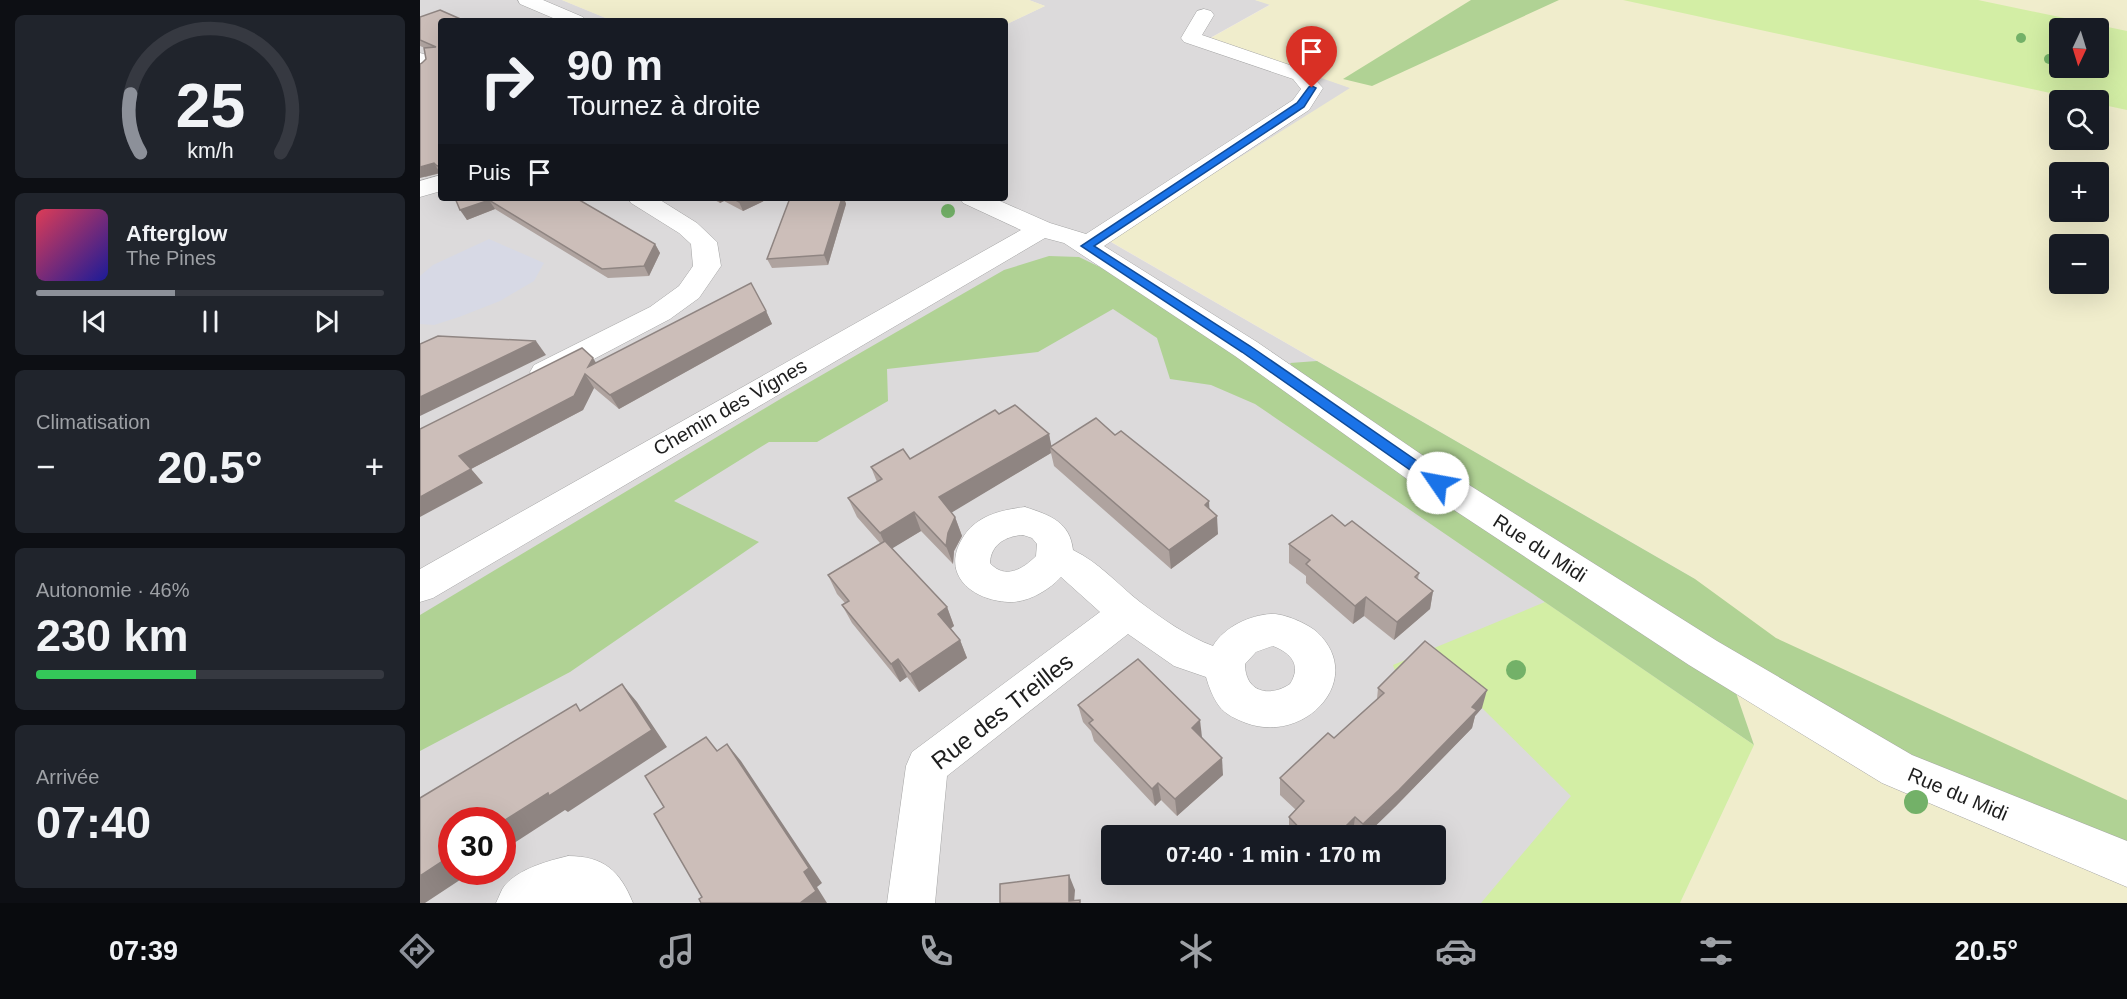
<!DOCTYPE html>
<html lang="fr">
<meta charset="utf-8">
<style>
body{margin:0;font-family:Helvetica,sans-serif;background:#20242c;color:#f1f3f6;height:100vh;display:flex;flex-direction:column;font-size:22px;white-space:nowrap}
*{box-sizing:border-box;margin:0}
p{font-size:20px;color:#9ea1a6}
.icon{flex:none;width:33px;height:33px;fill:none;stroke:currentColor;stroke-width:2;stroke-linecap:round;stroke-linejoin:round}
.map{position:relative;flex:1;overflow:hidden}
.side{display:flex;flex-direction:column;gap:15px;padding:15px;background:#0d0f14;width:420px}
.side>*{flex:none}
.hud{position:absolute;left:18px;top:18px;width:570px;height:183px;border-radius:6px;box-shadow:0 6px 24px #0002;background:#171b24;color:#f1f3f6;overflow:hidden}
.needle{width:39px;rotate:184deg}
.fabs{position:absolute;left:1629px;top:18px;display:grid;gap:12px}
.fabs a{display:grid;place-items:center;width:60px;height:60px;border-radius:6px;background:#171b24;box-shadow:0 6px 24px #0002;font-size:30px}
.speed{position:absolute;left:18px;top:807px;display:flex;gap:12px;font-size:30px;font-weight:700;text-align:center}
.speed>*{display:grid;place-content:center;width:78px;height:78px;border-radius:50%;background:#171b24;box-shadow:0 6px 24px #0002;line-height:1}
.speed .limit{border:9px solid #d22;background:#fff;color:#111}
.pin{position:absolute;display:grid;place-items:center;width:51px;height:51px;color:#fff;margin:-62px -26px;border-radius:50% 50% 50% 0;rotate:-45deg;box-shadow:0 0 6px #0007}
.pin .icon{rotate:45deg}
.me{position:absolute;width:66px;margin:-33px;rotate:303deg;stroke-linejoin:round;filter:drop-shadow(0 0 4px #0008)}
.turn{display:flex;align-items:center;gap:21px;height:126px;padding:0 30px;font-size:27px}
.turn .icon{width:78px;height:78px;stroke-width:2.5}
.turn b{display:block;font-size:42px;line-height:51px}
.then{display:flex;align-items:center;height:57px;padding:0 30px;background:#0003;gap:12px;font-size:22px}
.big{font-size:45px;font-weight:800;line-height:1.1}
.side .card{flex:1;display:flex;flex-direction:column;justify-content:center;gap:9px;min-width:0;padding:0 21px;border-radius:9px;background:#20242c}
.side .dial{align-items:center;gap:0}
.dial svg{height:156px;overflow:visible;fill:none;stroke:#363941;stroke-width:7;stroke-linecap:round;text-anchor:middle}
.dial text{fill:#f1f3f6;stroke:none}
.song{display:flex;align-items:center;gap:18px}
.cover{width:72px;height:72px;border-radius:9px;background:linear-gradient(135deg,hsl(350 70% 55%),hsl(240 70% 35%))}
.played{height:6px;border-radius:3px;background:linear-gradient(90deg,#8c9099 40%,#363941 40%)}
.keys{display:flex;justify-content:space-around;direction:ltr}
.heat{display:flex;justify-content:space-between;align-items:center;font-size:33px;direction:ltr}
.charge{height:9px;border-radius:4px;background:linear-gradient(90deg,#34c759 46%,#363941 0)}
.trip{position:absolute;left:681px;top:825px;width:345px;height:60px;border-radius:6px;background:#171b24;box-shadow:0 6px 24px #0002;font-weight:800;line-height:60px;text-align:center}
.tabs{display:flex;height:96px;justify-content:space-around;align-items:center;background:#090b0e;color:#9ea1a6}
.tabs .icon{width:42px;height:42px}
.tabs .active{color:#8c9099}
.tabs b{font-size:27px;color:#f1f3f6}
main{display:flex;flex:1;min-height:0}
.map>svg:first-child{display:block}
.residential{fill:#dcdadb;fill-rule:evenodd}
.farmland{fill:#f0edcc;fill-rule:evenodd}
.grass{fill:#d3eea5;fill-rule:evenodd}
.forest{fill:#b0d294}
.plaza{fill:#d7d9e5}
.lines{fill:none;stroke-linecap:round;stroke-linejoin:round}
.minor-casing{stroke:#a5a5a5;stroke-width:1}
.minor{fill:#fff;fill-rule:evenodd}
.tree{fill:#73b168}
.wall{fill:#afa39f}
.shaded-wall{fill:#8f8582}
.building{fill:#ccbeb9;stroke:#8f8582;stroke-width:1.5}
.route{fill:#1a73e8;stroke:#114b97;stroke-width:1.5}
.labels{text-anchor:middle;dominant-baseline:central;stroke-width:4.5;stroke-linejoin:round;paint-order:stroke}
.street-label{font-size:20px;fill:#1e1e1e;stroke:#fff}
.near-street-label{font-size:24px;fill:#1e1e1e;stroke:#fff}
</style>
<main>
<section class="side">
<div class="card dial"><svg viewBox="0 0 100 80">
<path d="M14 69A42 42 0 1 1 86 69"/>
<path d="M14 69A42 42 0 0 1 9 39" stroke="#8c9099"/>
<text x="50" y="56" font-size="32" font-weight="700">25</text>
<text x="50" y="72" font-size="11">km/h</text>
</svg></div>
<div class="card">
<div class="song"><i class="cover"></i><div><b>Afterglow</b><p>The Pines</p></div></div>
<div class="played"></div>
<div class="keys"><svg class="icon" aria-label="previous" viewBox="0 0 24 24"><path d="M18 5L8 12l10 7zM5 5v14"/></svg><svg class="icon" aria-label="pause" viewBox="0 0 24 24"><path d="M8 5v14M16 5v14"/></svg><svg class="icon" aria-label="next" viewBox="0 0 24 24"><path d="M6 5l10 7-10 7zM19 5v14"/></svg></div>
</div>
<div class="card"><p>Climatisation</p>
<div class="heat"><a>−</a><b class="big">20.5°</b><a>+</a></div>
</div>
<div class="card"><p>Autonomie · 46%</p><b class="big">230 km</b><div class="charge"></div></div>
<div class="card"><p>Arrivée</p><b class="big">07:40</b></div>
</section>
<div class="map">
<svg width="1707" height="903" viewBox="0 0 1707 903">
<rect width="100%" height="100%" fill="#f0e9e3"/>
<path class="residential" d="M0,0h142l51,21h-172v177h564v-173l40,-19 -16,-6h226l16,4 -61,34 141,50 -242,153 586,338 -15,324h-1260zM32,820h50v52h-50zM692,836h324v38h-324z"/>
<g class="farmland">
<polygon points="142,0 609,0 625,6 585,25 585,21 193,21"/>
<path d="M835,0h872v903h-447l74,-158 -59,-166 -587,-339 242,-152 -141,-49 61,-34zM1640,28h38v40h-38zM1640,100h38v40h-38zM1640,172h38v40h-38zM1640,244h38v40h-38z"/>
</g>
<g class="grass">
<path d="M1203,0h355l149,31v79l-28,-6 -1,-4h-16zM1640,28h38v40h-38z"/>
<polygon points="1125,602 1334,745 1260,903 1061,903 1151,796 1062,708 1014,669 979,682 973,665"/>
</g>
<g class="forest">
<polygon points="1051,0 1139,0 952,86 923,79"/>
<polygon points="629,256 659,257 713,283 1315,690 1334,745 835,404 791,385 750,379 737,338 693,309 618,352 467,369 468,401 397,442 349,442 254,501 339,542 150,672 0,751 0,615 362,398 584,270"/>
<polygon points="897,361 1275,579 1356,638 1707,800 1707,852 1478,754 1373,696 939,417 879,375 870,363"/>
</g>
<polygon class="plaza" points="69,239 124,263 114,281 80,301 39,317 14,325 0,324 0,276 13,265"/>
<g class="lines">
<g class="minor-casing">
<g id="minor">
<polygon points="98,0 123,0 163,17 166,21 140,21 100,4"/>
<polygon points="784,9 791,11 794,15 782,35 887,71 903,88 889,110 684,246 837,342 1011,461 1297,641 1492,755 1707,841 1707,887 1462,783 1269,665 987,479 815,356 644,243 625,238 13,598 0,602 0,569 601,230 543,203 540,198 573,198 630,223 666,234 873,100 881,89 873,79 764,42 761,38 777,11"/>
<polygon points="0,53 7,55 10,66 7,70 0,72"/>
<polygon points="21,175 21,191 0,197 0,181"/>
<polygon points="208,198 237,198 277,223 297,242 301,266 279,298 250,319 136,379 125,382 114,379 110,372 114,365 230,307 259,286 273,266 271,244 259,233 211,203"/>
<path d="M605,507c25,8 45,15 48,43 27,13 44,34 67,52 21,16 48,35 73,44 11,-19 37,-31 58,-32 13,-1 37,10 46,18 50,47 -12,113 -71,91 -10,-4 -20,-8 -27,-17 -6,-8 -10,-19 -13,-29l-32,-11 -46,-32 -181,142 -12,127h-48l19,-137 6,-14 188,-140 -39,-35c-13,14 -34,26 -53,25 -36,-2 -67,-27 -46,-63 13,-23 38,-29 63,-32zM603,535l9,3 5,6 -1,12c-13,13 -31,24 -46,7 1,-19 16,-27 33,-28zM853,646c18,7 29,19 17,38 -21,14 -45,8 -45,-20l11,-12z"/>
<path d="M148,856c36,0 52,15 65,47h-137c3,-6 5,-13 9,-18 14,-16 42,-24 63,-29z"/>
</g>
</g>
<use href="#minor" class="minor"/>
</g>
<g class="tree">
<circle cx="1601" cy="38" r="5"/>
<circle cx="1629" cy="59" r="5"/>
<circle cx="528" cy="211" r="7"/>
<circle cx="1096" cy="670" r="10"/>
<circle cx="1496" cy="802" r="12"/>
</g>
<g class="wall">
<polygon points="0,17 21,21 21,173 5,177 6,59 5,48 0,46"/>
<polygon points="35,198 156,198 235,244 240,253 229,276 188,278 75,209 47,220"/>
<polygon points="291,198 350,198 323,211 304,201 300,203"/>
<polygon points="370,198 424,198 426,204 408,265 352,268 347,259"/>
<polygon points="346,311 352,324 199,409 174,388 163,410 51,469 63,483 0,429 177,363"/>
<polygon points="579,414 629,434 631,446 695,435 789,509 798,534 751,569 634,466 631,453 531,512 535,517 542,536 534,551 533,564 501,531 472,548 527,607 534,626 531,628 540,640 547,658 499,692 487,677 480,682 432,623 422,605 425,603 417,594 408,575 460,543 437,517 428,498 457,482 451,467 490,459"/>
<polygon points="869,544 999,573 998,579 1013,591 1010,609 974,640 944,616 933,624 886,583 886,576 869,563"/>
<polygon points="958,688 1062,708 1055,716 1052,728 976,806 945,836 936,836 933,833 930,836 871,836 869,833 869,817 876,810 860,795 860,778 914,738 957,699"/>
<polygon points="658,705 782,737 803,775 757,816 741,800 735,806 674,741 671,731 663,722"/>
</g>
<g class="shaded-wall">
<polygon points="14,163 20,173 0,178 0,167"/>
<polygon points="298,198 303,198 304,201 300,203"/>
<polygon points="326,198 350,198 323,211 319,202"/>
<polygon points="422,198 424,198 426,204 408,265 404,255"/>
<polygon points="69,200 75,209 47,220 40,210"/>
<polygon points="235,244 240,253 229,276 224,266"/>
<polygon points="346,311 352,324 199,409 190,395"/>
<polygon points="116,341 126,355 0,416 0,397"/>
<polygon points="173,358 182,372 168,367"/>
<polygon points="165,374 174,388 163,410 51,469 63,483 0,517 0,497 39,456"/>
<polygon points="629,434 632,449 630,447 631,453 526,516 519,497"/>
<polygon points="789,501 790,520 785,505"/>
<polygon points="494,512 501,531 468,551 460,533"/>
<polygon points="797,516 798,534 751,569 749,550"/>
<polygon points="535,517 542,536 534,551 533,564 526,546 528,533"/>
<polygon points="1013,591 1010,609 974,640 977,622"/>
<polygon points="946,597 944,616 933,624 935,606"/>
<polygon points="527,607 534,626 526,632 518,614"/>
<polygon points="540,640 547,658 499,692 490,674"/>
<polygon points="478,659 487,677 480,682 471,664"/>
<polygon points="202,684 217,702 247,747 148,812 145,810 82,851 82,822"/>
<polygon points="1067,690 1062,708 1055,716 1052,728 976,806 945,836 941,836 943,824"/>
<polygon points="780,720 782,737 774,745 772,728"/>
<polygon points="307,744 321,761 402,883 397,887 407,903 380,903"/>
<polygon points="802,758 803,775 757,816 755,799"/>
<polygon points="738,783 741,800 735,806 732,789"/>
<polygon points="935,817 933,833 930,836 916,836"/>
<polygon points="32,855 32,872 52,872 5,903 0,903 0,876"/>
<polygon points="649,875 655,890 654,903 649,901"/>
</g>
<g class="building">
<polygon points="20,10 45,21 21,21 21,165 17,166 14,163 0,167 0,64 2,63 6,59 4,48 16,47 0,40 0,17"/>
<polygon points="35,198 156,198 235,244 224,266 182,269 69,200 40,210"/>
<polygon points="312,198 326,198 319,202"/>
<polygon points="370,198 422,198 404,255 347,259"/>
<polygon points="331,283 346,311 190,395 165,374 154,396 39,456 51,469 0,497 0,429 162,348 173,358 168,367"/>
<polygon points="18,336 116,341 0,397 0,344"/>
<polygon points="595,405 629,434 519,497 535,517 528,533 526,546 494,512 460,533 428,498 462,479 451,467 483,449 490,459 575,410 579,414"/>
<polygon points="676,418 695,435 701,431 789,501 785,505 797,516 749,550 630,447"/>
<polygon points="912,515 925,526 932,521 999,573 995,577 1013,591 977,622 946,597 935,606 886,564 890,560 869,544"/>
<polygon points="465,541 527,607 518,614 540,640 490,674 478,659 471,664 422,605 429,601 408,575"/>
<polygon points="1005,641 1067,690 1052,707 1057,710 979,790 943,824 935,817 916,836 887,836 869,817 884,801 860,778 908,733 914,738 964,693 958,688"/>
<polygon points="718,659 780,720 772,728 802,758 755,799 738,783 732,789 669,723 673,720 658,705"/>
<polygon points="202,684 232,730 129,796 128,793 82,822 82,820 32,820 32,855 0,876 0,798 156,704 160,711"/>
<polygon points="286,737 297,751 307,744 389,868 384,872 396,891 380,903 281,903 279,899 282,897 234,814 244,807 225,776"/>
<polygon points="649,875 649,901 660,900 660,903 580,903 580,884"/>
</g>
<polygon class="route" points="892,86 896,88 884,107 674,246 830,346 1023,479 1025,483 1023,486 1013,486 822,352 661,246 877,103 889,87"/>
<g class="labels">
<g class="street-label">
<text transform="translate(310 407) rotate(-30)">Chemin des Vignes</text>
<text transform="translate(1120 548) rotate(33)">Rue du Midi</text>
<text transform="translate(1538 794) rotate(23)">Rue du Midi</text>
</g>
<g class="near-street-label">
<text transform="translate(582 711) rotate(-38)">Rue des Treilles</text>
</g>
</g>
</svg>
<div class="fabs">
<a><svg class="needle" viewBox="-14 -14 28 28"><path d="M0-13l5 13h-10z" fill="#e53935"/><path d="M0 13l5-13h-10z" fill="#9ea1a6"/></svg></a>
<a><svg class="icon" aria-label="search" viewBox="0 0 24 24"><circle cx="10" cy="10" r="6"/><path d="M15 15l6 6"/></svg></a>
<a>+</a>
<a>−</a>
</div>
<div class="speed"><div class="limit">30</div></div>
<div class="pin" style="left:892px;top:88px;background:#d93025"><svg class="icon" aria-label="arrive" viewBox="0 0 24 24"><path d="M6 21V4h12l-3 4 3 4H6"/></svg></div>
<svg class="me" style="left:1018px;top:483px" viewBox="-20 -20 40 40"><circle r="19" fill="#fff"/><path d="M0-13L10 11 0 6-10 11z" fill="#1a73e8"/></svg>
<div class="trip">07:40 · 1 min · 170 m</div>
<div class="hud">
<div class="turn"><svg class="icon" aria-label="right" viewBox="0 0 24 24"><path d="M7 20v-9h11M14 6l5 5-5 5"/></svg><div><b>90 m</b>Tournez à droite</div></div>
<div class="then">Puis<svg class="icon" aria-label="arrive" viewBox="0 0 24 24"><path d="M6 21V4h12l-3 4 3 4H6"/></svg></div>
</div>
</div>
</main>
<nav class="tabs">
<b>07:39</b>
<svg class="icon active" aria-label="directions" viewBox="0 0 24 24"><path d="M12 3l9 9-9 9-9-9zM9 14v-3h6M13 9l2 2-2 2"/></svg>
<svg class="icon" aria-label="music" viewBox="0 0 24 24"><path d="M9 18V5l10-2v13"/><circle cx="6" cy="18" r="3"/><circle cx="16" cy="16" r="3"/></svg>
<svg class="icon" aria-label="phone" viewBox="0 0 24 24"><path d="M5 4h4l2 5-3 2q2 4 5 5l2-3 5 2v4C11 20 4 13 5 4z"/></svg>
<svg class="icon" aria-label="climate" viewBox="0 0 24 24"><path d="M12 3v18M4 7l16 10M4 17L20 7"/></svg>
<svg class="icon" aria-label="car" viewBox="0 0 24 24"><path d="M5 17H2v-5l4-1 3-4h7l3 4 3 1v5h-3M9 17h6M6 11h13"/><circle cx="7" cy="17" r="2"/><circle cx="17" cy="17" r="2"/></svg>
<svg class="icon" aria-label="filters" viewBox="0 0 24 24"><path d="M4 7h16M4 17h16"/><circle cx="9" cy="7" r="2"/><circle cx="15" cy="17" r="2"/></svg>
<b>20.5°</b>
</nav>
